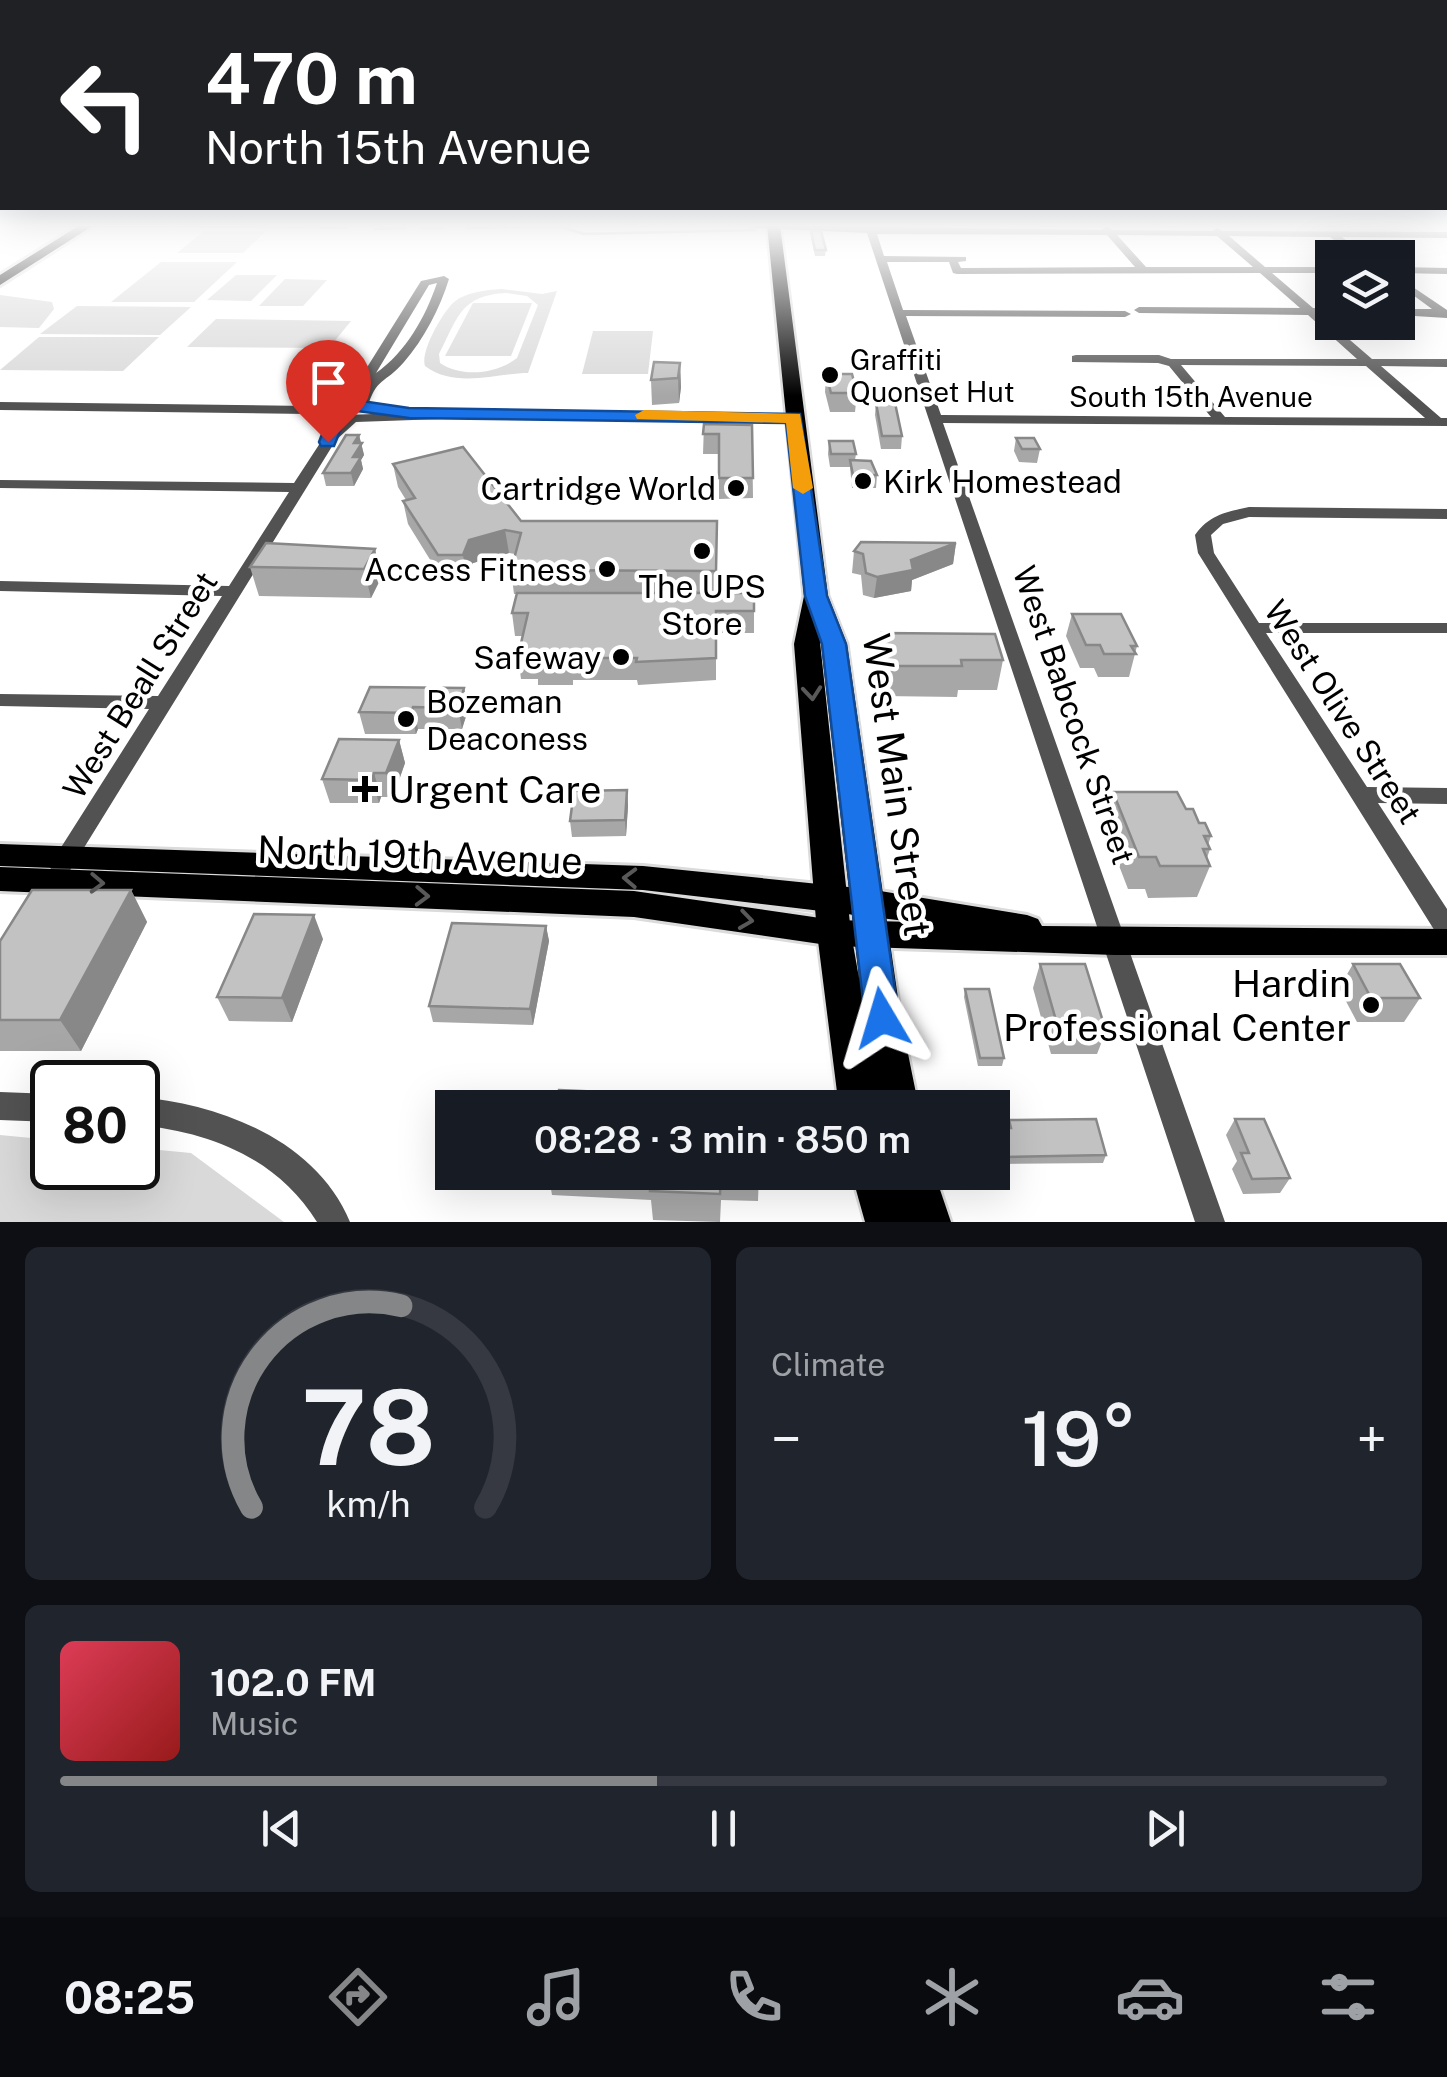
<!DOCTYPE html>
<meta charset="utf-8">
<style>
body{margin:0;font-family:"Public Sans",sans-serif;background:#20242c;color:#f1f3f6;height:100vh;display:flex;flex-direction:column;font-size:38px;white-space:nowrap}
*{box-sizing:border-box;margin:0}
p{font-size:32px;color:#9ea1a6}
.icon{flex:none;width:55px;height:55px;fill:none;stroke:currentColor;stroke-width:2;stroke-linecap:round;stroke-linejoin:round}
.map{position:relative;height:1222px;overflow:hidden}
.drawer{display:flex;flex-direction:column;gap:25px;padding:25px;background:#0d0f14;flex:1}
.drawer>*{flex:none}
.banner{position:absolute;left:0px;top:0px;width:1448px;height:210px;box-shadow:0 10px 40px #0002;background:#202124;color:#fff;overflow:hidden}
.tools{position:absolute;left:1315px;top:240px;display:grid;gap:20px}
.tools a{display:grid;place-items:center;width:100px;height:100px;border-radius:0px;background:#171b24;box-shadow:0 10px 40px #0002;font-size:50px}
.speed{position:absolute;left:30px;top:1060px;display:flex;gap:20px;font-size:50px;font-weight:700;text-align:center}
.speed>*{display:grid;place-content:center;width:130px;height:130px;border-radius:50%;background:#171b24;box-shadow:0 10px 40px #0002;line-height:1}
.speed .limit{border:5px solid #111;border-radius:15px;background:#fff;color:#111}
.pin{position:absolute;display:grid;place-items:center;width:85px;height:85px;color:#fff;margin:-102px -42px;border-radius:50% 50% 50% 0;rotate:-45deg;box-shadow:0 0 10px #0007}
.pin .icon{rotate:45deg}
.me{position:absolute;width:110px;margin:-55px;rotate:353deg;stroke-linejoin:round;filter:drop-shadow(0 0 8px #0008)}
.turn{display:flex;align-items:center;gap:35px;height:210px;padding:0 40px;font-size:45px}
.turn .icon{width:130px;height:130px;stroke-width:2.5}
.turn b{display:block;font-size:70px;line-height:85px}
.big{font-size:75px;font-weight:600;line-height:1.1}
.drawer .tile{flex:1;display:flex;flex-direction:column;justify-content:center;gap:15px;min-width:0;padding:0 35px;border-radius:15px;background:#20242c}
.drawer .dial{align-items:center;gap:0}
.dial svg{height:260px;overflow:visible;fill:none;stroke:#363941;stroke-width:7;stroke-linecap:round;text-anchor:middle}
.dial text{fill:#f1f3f6;stroke:none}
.song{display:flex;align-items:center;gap:30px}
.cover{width:120px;height:120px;border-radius:15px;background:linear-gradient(135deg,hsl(350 70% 55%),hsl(0 70% 35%))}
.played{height:10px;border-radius:5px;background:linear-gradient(90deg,#858687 45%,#363941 45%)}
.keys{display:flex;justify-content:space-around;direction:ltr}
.heat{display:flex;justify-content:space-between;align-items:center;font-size:55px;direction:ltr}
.drawer .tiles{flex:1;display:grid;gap:25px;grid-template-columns:1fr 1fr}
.tile:last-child{grid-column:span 2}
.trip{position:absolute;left:435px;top:1090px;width:575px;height:100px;border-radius:0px;background:#171b24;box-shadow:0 10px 40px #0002;font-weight:600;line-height:100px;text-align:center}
.tab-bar{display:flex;height:160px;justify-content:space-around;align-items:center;background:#090b0e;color:#9ea1a6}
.tab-bar .icon{width:70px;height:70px}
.tab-bar .selected{color:#858687}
.tab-bar b{font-size:45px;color:#f1f3f6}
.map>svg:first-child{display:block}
.green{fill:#d9d9d9;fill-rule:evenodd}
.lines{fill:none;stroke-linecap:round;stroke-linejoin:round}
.stream{stroke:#a0a0a0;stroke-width:2.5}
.major-casing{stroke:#dbdbdb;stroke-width:6}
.highway-casing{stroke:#dbdbdb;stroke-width:5}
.minor{fill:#525252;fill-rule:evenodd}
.major{fill:#000;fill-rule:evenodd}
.highway{fill:#000;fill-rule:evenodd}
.wall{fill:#a7a7a7}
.shaded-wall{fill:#888}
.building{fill:#c2c2c2;stroke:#888;stroke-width:2.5}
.oneway{stroke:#595959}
.route{fill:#1a73e8;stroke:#114b97;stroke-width:2.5}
.slow{fill:#f59e0b}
.poi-dot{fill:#000;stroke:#fff;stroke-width:4}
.labels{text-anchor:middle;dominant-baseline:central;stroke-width:9;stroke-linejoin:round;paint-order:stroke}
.far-poi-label{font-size:28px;fill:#000;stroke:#fff;text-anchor:start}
.far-street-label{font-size:28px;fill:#000;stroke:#fff}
.poi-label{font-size:32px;fill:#000;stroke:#fff;text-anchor:end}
.street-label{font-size:32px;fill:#000;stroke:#fff}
.near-street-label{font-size:38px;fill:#000;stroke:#fff}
.near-poi-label{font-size:38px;fill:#000;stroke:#fff;text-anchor:start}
</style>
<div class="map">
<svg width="1447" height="1222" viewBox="0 0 1447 1222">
<rect width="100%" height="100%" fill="#fff"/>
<g class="green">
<polygon points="204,231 266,231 243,253 177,253"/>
<polygon points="161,262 237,262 194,302 111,302"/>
<polygon points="236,275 277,275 251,301 207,300"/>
<polygon points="285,279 327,280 303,306 259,306"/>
<path d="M501,289l41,5 15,-3 -29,82c-30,0 -73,16 -103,-7 -5,-14 17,-53 29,-64 12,-10 32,-12 47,-13zM507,293l20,3 11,9 -21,53c-20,16 -55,20 -77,5l-1,-9c19,-36 21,-59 68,-61z"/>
<polygon points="0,295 52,302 54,309 39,328 0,327"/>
<polygon points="473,303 532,303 511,356 445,356"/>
<polygon points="77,306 191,307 160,335 40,334"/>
<polygon points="216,319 351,321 329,348 187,347"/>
<polygon points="593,331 653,331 648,374 582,374"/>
<polygon points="39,337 159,337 123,371 0,370"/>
<polygon points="0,1135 52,1140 52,1168 138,1168 138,1148 191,1153 284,1222 0,1222"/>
</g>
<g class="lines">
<g class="stream">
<polyline points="104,225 168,226"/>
<polyline points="181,226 346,228"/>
<polyline points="421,228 444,228"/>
<polyline points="466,228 562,227 584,234 755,230"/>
<polyline points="375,229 405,228"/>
</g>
<g class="major-casing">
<g id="major">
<polygon points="80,225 94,225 0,285 0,275"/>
<polygon points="0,844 643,866 868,889 1027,915 1038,919 1042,926 1447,929 1447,955 1115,955 834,946 634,917 0,891 0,867 634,891 834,920 914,922 643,890 0,866"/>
</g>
</g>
<g class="highway-casing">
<g id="highway">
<path d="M767,225h13l48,371 19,48 54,375 18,89h-80l-22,-175 -23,-289 10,-48zM820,642l1,2 38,334 -8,-45z"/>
<polygon points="851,1172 934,1172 951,1222 865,1222"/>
</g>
</g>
<g class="minor">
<path d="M749,225l353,5 4,-4 6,4 101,1 4,-3 5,3 225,1v6l-105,-1 28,21h-12l-28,-21 -101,-1 36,31h67v6h-60l41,35 19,1v6h-11l51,44h75v8l-66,-1 60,52h6v8l-504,-3 282,799h-30l-328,-989 -113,-5zM877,234l230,1 28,32 -174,1 -3,-6 8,-1v-4l-82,-1zM1117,235l100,1 36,31h-107zM887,262h62l4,11 4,1 303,-1 40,35 -161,-1 -5,3 5,3 169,2 49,44h-186l-12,-4h-83l-4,1v6l86,1 11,3 42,51 -270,-2 -35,-99 219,1 6,-3 -6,-3 -222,-1zM1181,365l185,1 59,52 -200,-1z"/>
<polygon points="1398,267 1447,268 1447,274 1398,273"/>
<path d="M444,276l5,3c-9,29 -25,60 -45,83 -19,22 -28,15 -37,47h-10l-1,-8 -8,7h-10l-2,-3 15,-12 70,-112zM437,283c-12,35 -31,69 -61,90l53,-88z"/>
<polygon points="1398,277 1447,310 1447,318 1398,315 1398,309 1432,309 1398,284"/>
<polygon points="0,402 308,406 338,416 331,420 308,414 0,410"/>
<polygon points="499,409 794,414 801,418 794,422 499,417 356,422 336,440 69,872 61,875 53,872 49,866 53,860 149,709 0,706 0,694 158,696 222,596 0,591 0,581 229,586 289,492 0,488 0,480 294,483 326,434 348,415"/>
<path d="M1249,507l198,2v10l-198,-2 -26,7 -12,11 3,18 45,70h188v10h-181l101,154 80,1v16l-69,-1 69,106v30l-9,-3 -240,-383 -3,-18c14,-20 31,-23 54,-28z"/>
<polygon points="0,1092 52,1094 52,1122 0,1120"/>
<path d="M138,1097c82,7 178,43 212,125h-33c-40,-64 -107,-90 -179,-97z"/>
</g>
<use href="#major" class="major"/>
<use href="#highway" class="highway"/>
</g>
<g class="wall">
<polygon points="811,231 826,250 825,256 815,256 811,237"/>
<polygon points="680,363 681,387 679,403 652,405 651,380"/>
<polygon points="826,374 857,393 855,412 830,412 825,392"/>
<polygon points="876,403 902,436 901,449 881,449 875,415"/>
<polygon points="704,424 752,425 753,498 719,499 719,454 703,454"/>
<polygon points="359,435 364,455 361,460 363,469 354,486 326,486 323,473"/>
<polygon points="1016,438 1040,449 1037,463 1019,462 1014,451"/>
<polygon points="829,441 856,454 855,460 877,475 876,488 852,488 850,467 830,467 828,454"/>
<polygon points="393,464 521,521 717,521 717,593 754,611 754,633 716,633 716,680 638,685 637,680 573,680 573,685 538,685 538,679 521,679 518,656 523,636 515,636 512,613 517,594 514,594 511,570 515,554 509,553 473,563 467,579 442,579 408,524 403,501 406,500 398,487"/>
<polygon points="956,543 953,564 912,580 911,591 874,598 863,595 861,575 852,573 854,551"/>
<polygon points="375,549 381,578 371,598 259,596 250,567"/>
<polygon points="1072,614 1137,646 1129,677 1098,677 1094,668 1080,668 1066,636"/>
<polygon points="882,633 1003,660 997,690 958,690 957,697 883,696 878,663"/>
<polygon points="464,688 468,710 462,729 418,729 416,734 365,734 359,712"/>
<polygon points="399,740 405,763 393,797 381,797 379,803 330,803 322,779"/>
<polygon points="627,790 628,806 626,836 572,837 570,821"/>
<polygon points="1113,792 1186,809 1211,836 1208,845 1210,849 1207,858 1210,866 1197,897 1148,898 1145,889 1128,889 1103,824"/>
<polygon points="131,890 147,922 81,1051 0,1051 0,941"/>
<polygon points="546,926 549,941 533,1025 433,1022 429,1006"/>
<polygon points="323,939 292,1022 229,1021 217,997"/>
<polygon points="1040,964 1106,1031 1097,1054 1051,1054 1033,988"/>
<polygon points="1353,964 1420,998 1404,1022 1357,1022 1339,988"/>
<polygon points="965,989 1004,1058 1002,1066 978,1066 964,997"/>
<polygon points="1235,1119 1290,1178 1280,1193 1243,1194 1232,1169 1237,1161 1226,1135"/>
<polygon points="1009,1120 1106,1155 1103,1163 1001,1164 995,1136 997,1128 1007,1128"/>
<polygon points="548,1172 759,1172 758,1201 721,1200 720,1222 653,1220 651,1200 552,1195"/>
</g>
<g class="shaded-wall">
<polygon points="680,363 681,387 679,403 678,378"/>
<polygon points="359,435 364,455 361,460 363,469 354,486 351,473 354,443"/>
<polygon points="505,530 509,553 473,563 467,579 463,555 469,540"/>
<polygon points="956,543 953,564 912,580 911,591 874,598 877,577 911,560"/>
<polygon points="375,549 381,578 371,598 364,569"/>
<polygon points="464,688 468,710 462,729 458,708"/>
<polygon points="413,707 418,729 416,734 411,713"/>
<polygon points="399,740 405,763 393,797 386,773"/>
<polygon points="374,773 381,797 379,803 372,780"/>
<polygon points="627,790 628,806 626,836 625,820"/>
<polygon points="131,890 147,922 81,1051 60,1020"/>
<polygon points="314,915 323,939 292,1022 282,998"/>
<polygon points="546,926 549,941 533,1025 530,1009"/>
</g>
<g class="building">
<polygon points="811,231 821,231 826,250 815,250"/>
<polygon points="654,362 680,363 678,378 651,380"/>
<polygon points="826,374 852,374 857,393 831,393"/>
<polygon points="876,403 895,403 902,436 882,436"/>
<polygon points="704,424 752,425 753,478 719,478 719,434 703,434"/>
<polygon points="346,435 359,435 354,443 362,443 353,457 361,457 351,473 323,473"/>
<polygon points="1016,438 1034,438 1040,449 1022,449"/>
<polygon points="829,441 853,441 856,454 831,454"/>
<polygon points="463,447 521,521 717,521 716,571 511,570 521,533 505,530 469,540 463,555 438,555 403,501 415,498 393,464"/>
<polygon points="850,460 871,461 877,475 853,475"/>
<polygon points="861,542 956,543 911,560 913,570 877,577 866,573 863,554 854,551"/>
<polygon points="266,543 375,549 364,569 250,567"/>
<polygon points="517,593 754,593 754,611 716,611 716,658 636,662 637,658 571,658 570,662 535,662 537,656 518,656 528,613 512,613"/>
<polygon points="1072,614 1121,614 1137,646 1131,646 1136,654 1104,654 1100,645 1086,645"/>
<polygon points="882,633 995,634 1003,660 961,660 962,666 887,666"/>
<polygon points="370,687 464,688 458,708 413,707 411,713 359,712"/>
<polygon points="339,739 399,740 386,773 374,773 372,780 322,779"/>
<polygon points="627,790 625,820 570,821 574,791"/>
<polygon points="1113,792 1177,792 1186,809 1193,809 1199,823 1205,823 1211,836 1204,836 1210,849 1203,849 1210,866 1160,866 1156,857 1139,857"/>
<polygon points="32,890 131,890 60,1020 0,1020 0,941"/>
<polygon points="254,914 314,915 282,998 217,997"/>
<polygon points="452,923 546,926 530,1009 429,1006"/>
<polygon points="1040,964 1085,964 1106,1031 1059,1031"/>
<polygon points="1353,964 1400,964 1420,998 1371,998"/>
<polygon points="965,989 989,989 1004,1058 980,1058"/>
<polygon points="559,1090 761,1099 761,1108 556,1108"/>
<polygon points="1096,1119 1106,1155 1003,1157 997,1128 1011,1128 1009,1120"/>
<polygon points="1235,1119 1264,1119 1290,1178 1252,1179 1241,1153 1249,1153"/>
<polygon points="652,1172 721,1172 720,1194 650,1191"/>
</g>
<defs><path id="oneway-chevron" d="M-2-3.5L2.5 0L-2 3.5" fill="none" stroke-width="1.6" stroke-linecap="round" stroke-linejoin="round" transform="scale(2.5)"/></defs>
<g class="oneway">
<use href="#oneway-chevron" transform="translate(812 693) rotate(85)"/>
<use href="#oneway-chevron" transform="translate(630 878) rotate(-178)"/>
<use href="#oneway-chevron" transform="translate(97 883) rotate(2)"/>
<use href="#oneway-chevron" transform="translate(422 896) rotate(2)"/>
<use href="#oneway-chevron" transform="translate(746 920) rotate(8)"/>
</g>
<linearGradient id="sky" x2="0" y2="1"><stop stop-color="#8baccb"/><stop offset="0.57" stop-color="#fff"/><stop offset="1" stop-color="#fff" stop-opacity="0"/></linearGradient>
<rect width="1447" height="396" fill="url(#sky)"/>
<polygon class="route" points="348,399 409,408 800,414 827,596 846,644 899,1018 894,1029 882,1034 870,1029 865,1018 822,644 805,596 786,423 409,418 350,410 340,414 343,424 334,446 321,446 319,442 326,424 322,412"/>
<polygon class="slow" points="644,410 800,414 813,488 803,494 793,488 786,423 637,419 635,415"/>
<g class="poi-dot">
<circle cx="830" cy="375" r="10"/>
<circle cx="863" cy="481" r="10"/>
<circle cx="736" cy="488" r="10"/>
<circle cx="702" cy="551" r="10"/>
<circle cx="607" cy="569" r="10"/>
<circle cx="621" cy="657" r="10"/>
<circle cx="406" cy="719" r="10"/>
<path d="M360 774h10v10h10v10h-10v10h-10v-10h-10v-10h10z"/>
<circle cx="1371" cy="1005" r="10"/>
</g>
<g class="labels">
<g class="far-poi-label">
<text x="850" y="359">Graffiti<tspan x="850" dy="32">Quonset Hut</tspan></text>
</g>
<g class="far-street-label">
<text x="1191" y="396">South 15th Avenue</text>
</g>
<g class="poi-label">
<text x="883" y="481" text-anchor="start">Kirk Homestead</text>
<text x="716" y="488">Cartridge World</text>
<text x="587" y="569">Access Fitness</text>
<text x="702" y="586" text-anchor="middle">The UPS<tspan x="702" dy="37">Store</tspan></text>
<text x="601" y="657">Safeway</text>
<text x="426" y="701" text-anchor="start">Bozeman<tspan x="426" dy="37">Deaconess</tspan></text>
</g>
<g class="street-label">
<text transform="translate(140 685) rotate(-58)">West Beall Street</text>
<text transform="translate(1343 712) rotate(57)">West Olive Street</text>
<text transform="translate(1074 715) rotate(71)">West Babcock Street</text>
</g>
<g class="near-street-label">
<text transform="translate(897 785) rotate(82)">West Main Street</text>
<text transform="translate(420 855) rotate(2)">North 19th Avenue</text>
</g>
<g class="near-poi-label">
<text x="388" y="789">Urgent Care</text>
<text x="1351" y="983" text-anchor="end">Hardin<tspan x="1351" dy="44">Professional Center</tspan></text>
</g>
</g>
</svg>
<div class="tools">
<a><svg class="icon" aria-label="layers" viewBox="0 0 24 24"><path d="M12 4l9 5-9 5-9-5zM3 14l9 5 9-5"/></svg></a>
</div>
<div class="speed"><div class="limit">80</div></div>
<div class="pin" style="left:328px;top:442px;background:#d93025"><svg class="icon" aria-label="arrive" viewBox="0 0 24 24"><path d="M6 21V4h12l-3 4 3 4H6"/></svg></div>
<svg class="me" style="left:882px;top:1018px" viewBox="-20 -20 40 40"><path d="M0-17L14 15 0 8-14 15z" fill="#1a73e8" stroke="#fff" stroke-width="4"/></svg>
<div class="trip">08:28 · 3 min · 850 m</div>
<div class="banner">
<div class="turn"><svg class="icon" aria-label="left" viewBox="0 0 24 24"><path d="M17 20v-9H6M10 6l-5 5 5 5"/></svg><div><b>470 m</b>North 15th Avenue</div></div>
</div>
</div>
<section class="drawer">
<div class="tiles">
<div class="tile dial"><svg viewBox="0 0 100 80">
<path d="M14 69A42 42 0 1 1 86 69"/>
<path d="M14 69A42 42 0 0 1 60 7" stroke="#858687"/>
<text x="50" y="56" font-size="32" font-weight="700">78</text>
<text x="50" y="72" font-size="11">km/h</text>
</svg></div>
<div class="tile"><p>Climate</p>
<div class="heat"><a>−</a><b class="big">19°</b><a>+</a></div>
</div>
<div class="tile">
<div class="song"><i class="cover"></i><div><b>102.0 FM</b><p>Music</p></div></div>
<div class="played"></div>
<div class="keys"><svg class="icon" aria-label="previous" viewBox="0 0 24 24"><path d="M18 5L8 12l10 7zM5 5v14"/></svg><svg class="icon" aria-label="pause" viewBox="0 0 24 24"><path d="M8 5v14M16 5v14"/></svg><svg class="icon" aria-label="next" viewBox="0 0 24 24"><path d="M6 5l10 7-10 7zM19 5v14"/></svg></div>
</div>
</div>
</section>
<nav class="tab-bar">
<b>08:25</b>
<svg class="icon selected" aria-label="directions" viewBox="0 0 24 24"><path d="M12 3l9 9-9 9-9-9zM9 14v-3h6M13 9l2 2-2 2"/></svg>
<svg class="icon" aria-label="music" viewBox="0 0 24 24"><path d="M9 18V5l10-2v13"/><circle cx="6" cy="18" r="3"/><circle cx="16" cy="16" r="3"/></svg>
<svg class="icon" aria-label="phone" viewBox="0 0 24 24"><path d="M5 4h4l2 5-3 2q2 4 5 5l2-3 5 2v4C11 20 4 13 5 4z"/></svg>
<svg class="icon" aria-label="climate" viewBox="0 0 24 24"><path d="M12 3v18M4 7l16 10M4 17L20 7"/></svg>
<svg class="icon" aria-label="car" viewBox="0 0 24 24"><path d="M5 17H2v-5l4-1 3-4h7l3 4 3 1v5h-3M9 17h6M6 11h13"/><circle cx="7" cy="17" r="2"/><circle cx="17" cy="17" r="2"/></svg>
<svg class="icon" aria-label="filters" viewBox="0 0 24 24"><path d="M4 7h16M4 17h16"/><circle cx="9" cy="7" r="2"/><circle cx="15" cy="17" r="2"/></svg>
</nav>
